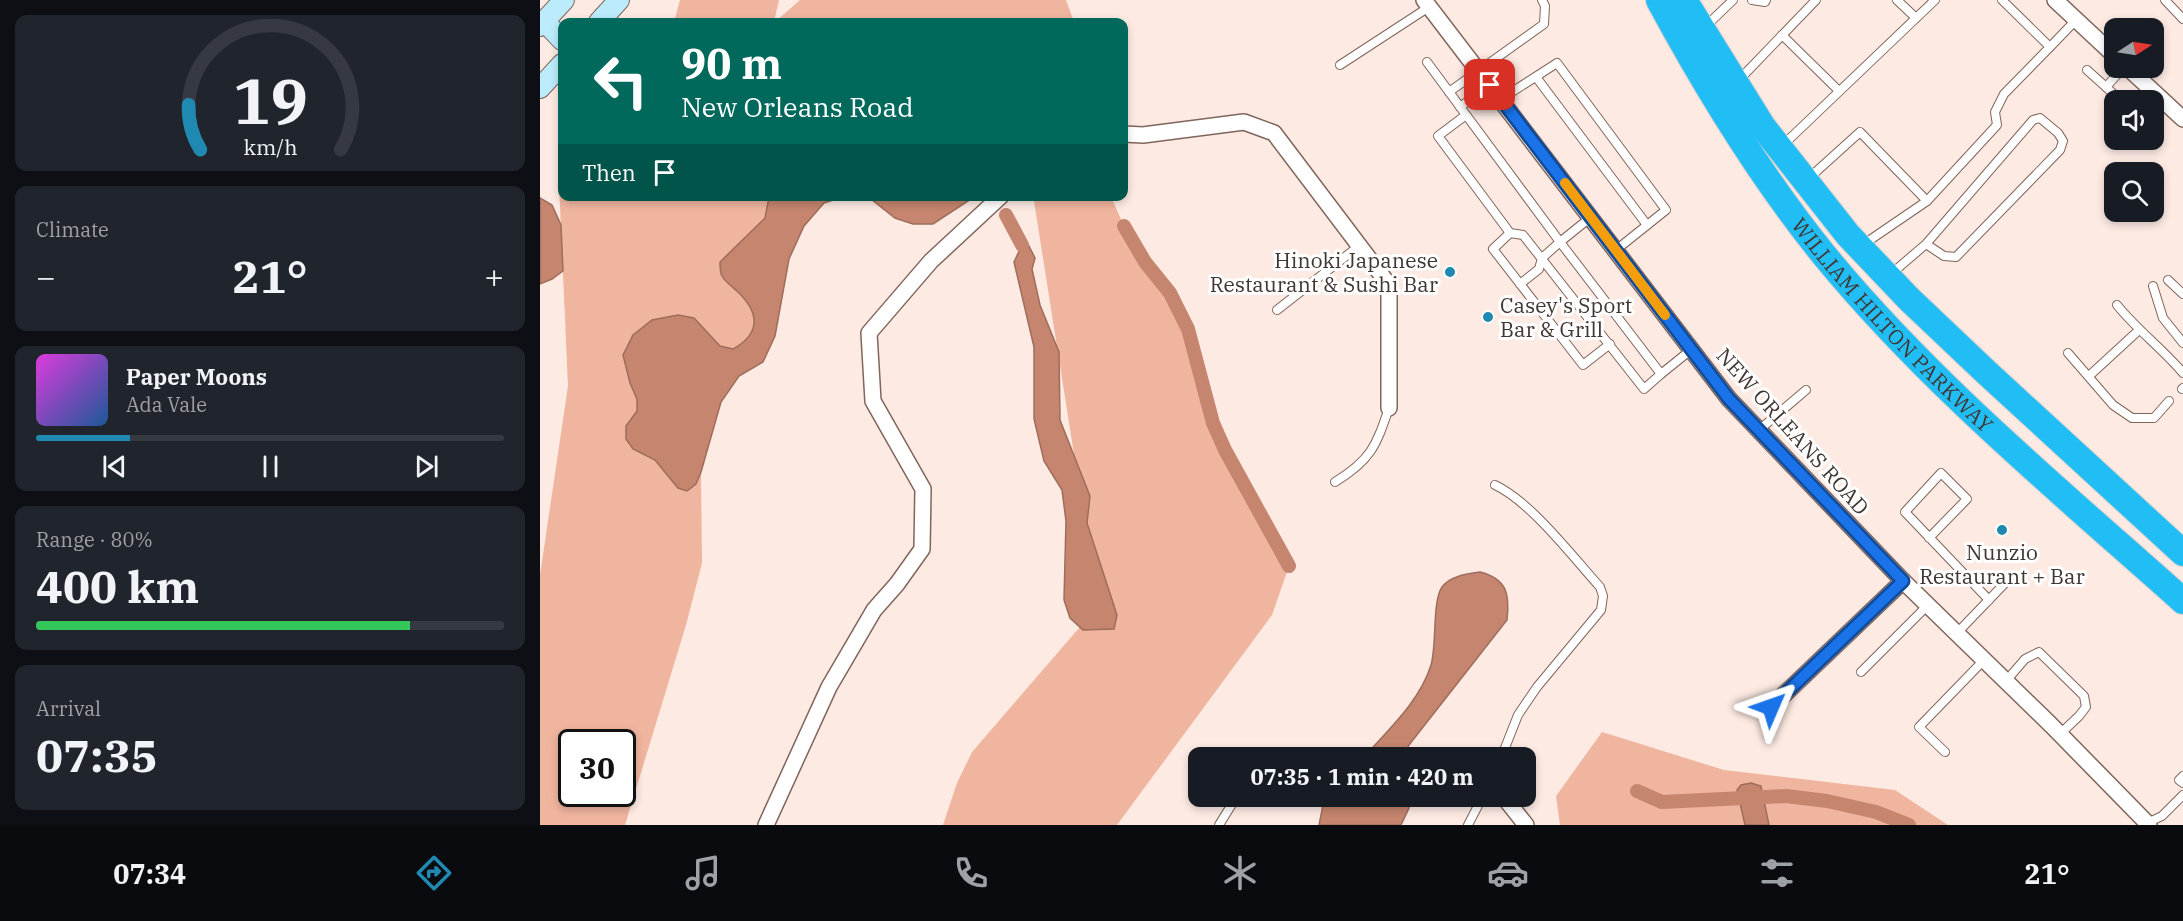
<!DOCTYPE html>
<meta charset="utf-8">
<style>
body{margin:0;font-family:"IBM Plex Serif",serif;background:#20242c;color:#f1f3f6;height:100vh;display:flex;flex-direction:column;font-size:22px;white-space:nowrap}
*{box-sizing:border-box;margin:0}
p{font-size:20px;color:#9ea1a6}
.icon{flex:none;width:33px;height:33px;fill:none;stroke:currentColor;stroke-width:2;stroke-linecap:round;stroke-linejoin:round}
.map{position:relative;flex:1;overflow:hidden}
.sheet{display:flex;flex-direction:column;gap:15px;padding:15px;background:#0d0f14;width:540px}
.sheet>*{flex:none}
.top-card{position:absolute;left:18px;top:18px;width:570px;height:183px;border-radius:12px;box-shadow:0 3px 9px #0003;background:#00695c;color:#fff;overflow:hidden}
.needle{width:39px;rotate:78deg}
.fabs{position:absolute;left:1564px;top:18px;display:grid;gap:12px}
.fabs a{display:grid;place-items:center;width:60px;height:60px;border-radius:12px;background:#171b24;box-shadow:0 3px 9px #0003;font-size:30px}
.speed{position:absolute;left:18px;top:729px;display:flex;gap:12px;font-size:30px;font-weight:700;text-align:center}
.speed>*{display:grid;place-content:center;width:78px;height:78px;border-radius:50%;background:#171b24;box-shadow:0 3px 9px #0003;line-height:1}
.speed .limit{border:3px solid #111;border-radius:9px;background:#fff;color:#111}
.pin{position:absolute;display:grid;place-items:center;width:51px;height:51px;color:#fff;margin:-26px;border-radius:12px;box-shadow:0 3px 9px #0006}
.me{position:absolute;width:66px;margin:-33px;rotate:47deg;stroke-linejoin:round;filter:drop-shadow(0 0 4px #0008)}
.turn{display:flex;align-items:center;gap:21px;height:126px;padding:0 24px;font-size:27px}
.turn .icon{width:78px;height:78px;stroke-width:2.5}
.turn b{display:block;font-size:42px;line-height:51px}
.then{display:flex;align-items:center;height:57px;padding:0 24px;background:#0003;gap:12px;font-size:22px}
.big{font-size:45px;font-weight:800;line-height:1.1}
.sheet .tile{flex:1;display:flex;flex-direction:column;justify-content:center;gap:9px;min-width:0;padding:0 21px;border-radius:12px;background:#20242c}
.sheet .dial{align-items:center;gap:0}
.dial svg{height:156px;overflow:visible;fill:none;stroke:#363941;stroke-width:7;stroke-linecap:round;text-anchor:middle}
.dial text{fill:#f1f3f6;stroke:none}
.song{display:flex;align-items:center;gap:18px}
.cover{width:72px;height:72px;border-radius:9px;background:linear-gradient(135deg,hsl(300 70% 55%),hsl(210 70% 35%))}
.played{height:6px;border-radius:3px;background:linear-gradient(90deg,#1f89b1 20%,#363941 20%)}
.keys{display:flex;justify-content:space-around;direction:ltr}
.heat{display:flex;justify-content:space-between;align-items:center;font-size:33px;direction:ltr}
.charge{height:9px;border-radius:4px;background:linear-gradient(90deg,#34c759 80%,#363941 0)}
.trip{position:absolute;left:648px;top:747px;width:348px;height:60px;border-radius:12px;background:#171b24;box-shadow:0 3px 9px #0003;font-weight:800;line-height:60px;text-align:center}
.tab-bar{display:flex;height:96px;justify-content:space-around;align-items:center;background:#090b0e;color:#9ea1a6}
.tab-bar .icon{width:42px;height:42px}
.tab-bar .selected{color:#1f89b1}
.tab-bar b{font-size:27px;color:#f1f3f6}
main{display:flex;flex:1;min-height:0}
.map>svg:first-child{display:block}
.green{fill:#f0b59f;fill-rule:evenodd}
.water{fill:#c5856e;stroke:#9e6d5c;stroke-width:1.5}
.lines{fill:none;stroke-linecap:round;stroke-linejoin:round}
.canal{stroke:#c5856e;stroke-width:14}
.lane-casing{stroke:#80655b;stroke-width:10}
.street-casing{stroke:#80655b;stroke-width:18}
.secondary-casing{stroke:#80655b;stroke-width:22}
.highway-casing{stroke:#d2cfce;stroke-width:28}
.lane{stroke:#fff;stroke-width:8}
.street{stroke:#fff;stroke-width:15}
.secondary{stroke:#bcecfc;stroke-width:20}
.highway{stroke:#21bef6;stroke-width:26}
.route-casing{stroke:#114b97;stroke-width:15}
.route{stroke:#1a73e8;stroke-width:10}
.slow{stroke:#f59e0b;stroke-width:10}
.poi-dot{fill:#1f89b1;stroke:#fff;stroke-width:2}
.labels{text-anchor:middle;dominant-baseline:central;stroke-width:6;stroke-linejoin:round;paint-order:stroke}
.poi-label{font-size:21px;fill:#423632;stroke:#fff;text-anchor:end}
.street-label{font-size:21px;fill:#423632;stroke:#fff}
</style>
<main>
<section class="sheet">
<div class="tile dial"><svg viewBox="0 0 100 80">
<path d="M14 69A42 42 0 1 1 86 69"/>
<path d="M14 69A42 42 0 0 1 8 46" stroke="#1f89b1"/>
<text x="50" y="56" font-size="32" font-weight="700">19</text>
<text x="50" y="72" font-size="11">km/h</text>
</svg></div>
<div class="tile"><p>Climate</p>
<div class="heat"><a>−</a><b class="big">21°</b><a>+</a></div>
</div>
<div class="tile">
<div class="song"><i class="cover"></i><div><b>Paper Moons</b><p>Ada Vale</p></div></div>
<div class="played"></div>
<div class="keys"><svg class="icon" aria-label="previous" viewBox="0 0 24 24"><path d="M18 5L8 12l10 7zM5 5v14"/></svg><svg class="icon" aria-label="pause" viewBox="0 0 24 24"><path d="M8 5v14M16 5v14"/></svg><svg class="icon" aria-label="next" viewBox="0 0 24 24"><path d="M6 5l10 7-10 7zM19 5v14"/></svg></div>
</div>
<div class="tile"><p>Range · 80%</p><b class="big">400 km</b><div class="charge"></div></div>
<div class="tile"><p>Arrival</p><b class="big">07:35</b></div>
</section>
<div class="map">
<svg width="1643" height="825" viewBox="0 0 1643 825">
<rect width="100%" height="100%" fill="#fdeae3"/>
<g class="green">
<polygon points="140,0 239,0 234,22 134,22"/>
<polygon points="260,0 526,0 534,22 235,22"/>
<path d="M22,180v16l231,1 -28,145 -65,42 2,179 -16,62 -61,200h-85v-250l28,-189 -9,-202zM32,742h50v52h-50z"/>
<polygon points="484,197 571,197 584,226 605,262 630,293 648,329 673,423 685,450 749,566 732,615 577,825 403,825 417,783 432,752 558,606 494,201"/>
<polygon points="1062,732 1184,770 1355,790 1408,825 1020,825 1016,796"/>
</g>
<g class="water">
<path d="M229,197h74l-19,6 -20,23 -15,33 -14,77 -12,26 -24,14 -18,26 -20,70 -5,12 -9,7 -9,-3 -23,-28 -22,-11 -7,-10v-13l11,-15v-12l-7,-16 -7,-28 10,-20 19,-15 26,-5 16,3 26,28 13,3c27,-15 27,-35 6,-56 -5,-5 -14,-11 -17,-17 -2,-3 -2,-10 -2,-14l45,-44z"/>
<polygon points="311,197 434,196 434,197 393,224 373,224 355,218 332,200"/>
<polygon points="0,198 12,205 21,225 23,271 12,279 0,284"/>
<polygon points="488,244 495,258 492,269 500,305 519,352 520,420 550,496 547,523 577,615 574,629 543,630 530,618 524,600 526,521 522,490 504,461 494,419 494,347 474,262 482,245"/>
<path d="M940,572c27,7 30,22 27,48l-98,125 -6,12h-39c24,-27 56,-56 67,-92 6,-20 1,-63 11,-78 8,-11 25,-13 38,-15z"/>
<polygon points="1211,783 1221,786 1229,825 1205,825 1197,790 1201,785"/>
<polygon points="791,796 869,797 869,808 861,825 779,825 783,805"/>
</g>
<g class="lines">
<g class="canal">
<polyline points="466,215 482,245"/>
<polyline points="584,226 605,262 630,293 648,329 673,423 685,450 749,566"/>
<polyline points="1097,791 1122,802 1246,796 1287,801 1336,812 1369,825"/>
</g>
<g class="lane-casing">
<g id="lane">
<polyline points="1212,0 1225,2 1226,0"/>
<polyline points="1357,0 1376,18"/>
<polyline points="1625,0 1643,19"/>
<polyline points="1166,26 1193,0"/>
<polyline points="1242,35 1299,91"/>
<polyline points="1510,47 1536,20"/>
<polyline points="887,62 1020,242 1051,217"/>
<polyline points="800,65 889,7"/>
<polyline points="1547,70 1566,87"/>
<polyline points="996,77 1107,225"/>
<polyline points="1198,81 1276,0"/>
<polyline points="909,92 1004,24 1005,6 1002,0"/>
<polyline points="961,99 1017,63 1126,210 1076,250"/>
<polyline points="1580,100 1566,87 1583,68"/>
<polyline points="920,107 950,85"/>
<polyline points="926,115 898,136 970,233 983,235 1104,389 1121,374"/>
<polyline points="1242,146 1395,0"/>
<polyline points="1268,179 1320,132 1387,201 1324,244"/>
<polyline points="1387,201 1457,125 1455,112 1464,94 1510,47 1462,0"/>
<polyline points="970,233 953,249 1043,365 1070,344"/>
<polyline points="1351,274 1386,244 1493,120 1500,118 1518,133 1523,141 1520,150 1416,257 1404,256 1386,244"/>
<polyline points="1628,280 1643,294"/>
<polyline points="980,284 999,269 1002,258 1020,242 1121,374 1152,349"/>
<polyline points="1613,286 1623,318 1643,343"/>
<path d="M1577,305c20,25 46,44 66,68"/>
<polyline points="737,310 819,246"/>
<polyline points="1528,353 1573,405 1592,418 1614,418 1629,401"/>
<polyline points="1549,376 1599,330"/>
<polyline points="1642,389 1643,388"/>
<polyline points="1219,430 1266,390"/>
<path d="M795,482c36,-22 41,-36 54,-74"/>
<path d="M955,485c36,17 77,71 105,102l3,9 -2,14 -64,77 -19,28 -17,43"/>
<polyline points="1389,538 1427,499 1401,473 1365,512 1449,600"/>
<polyline points="1417,633 1467,581"/>
<polyline points="1321,672 1388,605"/>
<polyline points="1466,681 1485,659 1499,652 1544,696 1546,707 1539,716 1520,734"/>
<polyline points="1405,752 1379,727 1444,660"/>
<polyline points="1643,776 1639,780 1643,783"/>
<polyline points="1607,823 1622,816 1643,795"/>
<polyline points="679,825 697,796"/>
<polyline points="928,825 943,796"/>
</g>
</g>
<g class="street-casing">
<g id="street">
<polyline points="884,0 1189,399 1363,581 1511,725 1609,825"/>
<polyline points="1515,0 1575,56"/>
<polyline points="1588,68 1643,119"/>
<polyline points="584,134 603,135 704,122 734,133 849,285 849,408"/>
<polyline points="1231,707 1363,581"/>
<polyline points="963,796 986,825"/>
<polyline points="226,825 289,687 334,610 357,584 382,549 383,489 333,401 329,333 391,261 461,196"/>
</g>
</g>
<g class="secondary-casing">
<g id="secondary">
<polyline points="4,21 22,40"/>
<polyline points="59,22 79,0"/>
<polyline points="0,26 24,0"/>
<polyline points="0,88 22,64"/>
</g>
</g>
<g class="highway-casing">
<g id="highway">
<path id="s1" d="M1119,0c48,89 101,176 165,255 104,127 236,236 359,346"/>
<polyline points="1144,0 1223,127 1308,235 1369,299 1446,372 1643,553"/>
</g>
</g>
<use href="#lane" class="lane"/>
<use href="#street" class="street"/>
<use href="#secondary" class="secondary"/>
<use href="#highway" class="highway"/>
</g>
<g class="lines">
<g class="route-casing">
<polyline id="route" points="950,85 1189,399 1363,581 1231,707"/>
</g>
<use href="#route" class="route"/>
<polyline class="slow" points="1025,183 1125,315"/>
</g>
<g class="poi-dot">
<circle cx="910" cy="272" r="6"/>
<circle cx="948" cy="317" r="6"/>
<circle cx="1462" cy="530" r="6"/>
</g>
<g class="labels">
<g class="poi-label">
<text x="898" y="260">Hinoki Japanese<tspan x="898" dy="24">Restaurant &amp; Sushi Bar</tspan></text>
<text x="960" y="305" text-anchor="start">Casey's Sport<tspan x="960" dy="24">Bar &amp; Grill</tspan></text>
<text x="1462" y="552" text-anchor="middle">Nunzio<tspan x="1462" dy="24">Restaurant + Bar</tspan></text>
</g>
<g class="street-label">
<text stroke="none"><textPath href="#s1" startOffset="402">WILLIAM HILTON PARKWAY</textPath></text>
<text transform="translate(1253 431) rotate(48)">NEW ORLEANS ROAD</text>
</g>
</g>
</svg>
<div class="fabs">
<a><svg class="needle" viewBox="-14 -14 28 28"><path d="M0-13l5 13h-10z" fill="#e53935"/><path d="M0 13l5-13h-10z" fill="#9ea1a6"/></svg></a>
<a><svg class="icon" aria-label="sound" viewBox="0 0 24 24"><path d="M4 9h4l5-4v14l-5-4H4zM17 9q2 3 0 6"/></svg></a>
<a><svg class="icon" aria-label="search" viewBox="0 0 24 24"><circle cx="10" cy="10" r="6"/><path d="M15 15l6 6"/></svg></a>
</div>
<div class="speed"><div class="limit">30</div></div>
<div class="pin" style="left:950px;top:85px;background:#d93025"><svg class="icon" aria-label="arrive" viewBox="0 0 24 24"><path d="M6 21V4h12l-3 4 3 4H6"/></svg></div>
<svg class="me" style="left:1231px;top:707px" viewBox="-20 -20 40 40"><path d="M0-17L14 15 0 8-14 15z" fill="#1a73e8" stroke="#fff" stroke-width="4"/></svg>
<div class="trip">07:35 · 1 min · 420 m</div>
<div class="top-card">
<div class="turn"><svg class="icon" aria-label="left" viewBox="0 0 24 24"><path d="M17 20v-9H6M10 6l-5 5 5 5"/></svg><div><b>90 m</b>New Orleans Road</div></div>
<div class="then">Then<svg class="icon" aria-label="arrive" viewBox="0 0 24 24"><path d="M6 21V4h12l-3 4 3 4H6"/></svg></div>
</div>
</div>
</main>
<nav class="tab-bar">
<b>07:34</b>
<svg class="icon selected" aria-label="directions" viewBox="0 0 24 24"><path d="M12 3l9 9-9 9-9-9zM9 14v-3h6M13 9l2 2-2 2"/></svg>
<svg class="icon" aria-label="music" viewBox="0 0 24 24"><path d="M9 18V5l10-2v13"/><circle cx="6" cy="18" r="3"/><circle cx="16" cy="16" r="3"/></svg>
<svg class="icon" aria-label="phone" viewBox="0 0 24 24"><path d="M5 4h4l2 5-3 2q2 4 5 5l2-3 5 2v4C11 20 4 13 5 4z"/></svg>
<svg class="icon" aria-label="climate" viewBox="0 0 24 24"><path d="M12 3v18M4 7l16 10M4 17L20 7"/></svg>
<svg class="icon" aria-label="car" viewBox="0 0 24 24"><path d="M5 17H2v-5l4-1 3-4h7l3 4 3 1v5h-3M9 17h6M6 11h13"/><circle cx="7" cy="17" r="2"/><circle cx="17" cy="17" r="2"/></svg>
<svg class="icon" aria-label="filters" viewBox="0 0 24 24"><path d="M4 7h16M4 17h16"/><circle cx="9" cy="7" r="2"/><circle cx="15" cy="17" r="2"/></svg>
<b>21°</b>
</nav>
